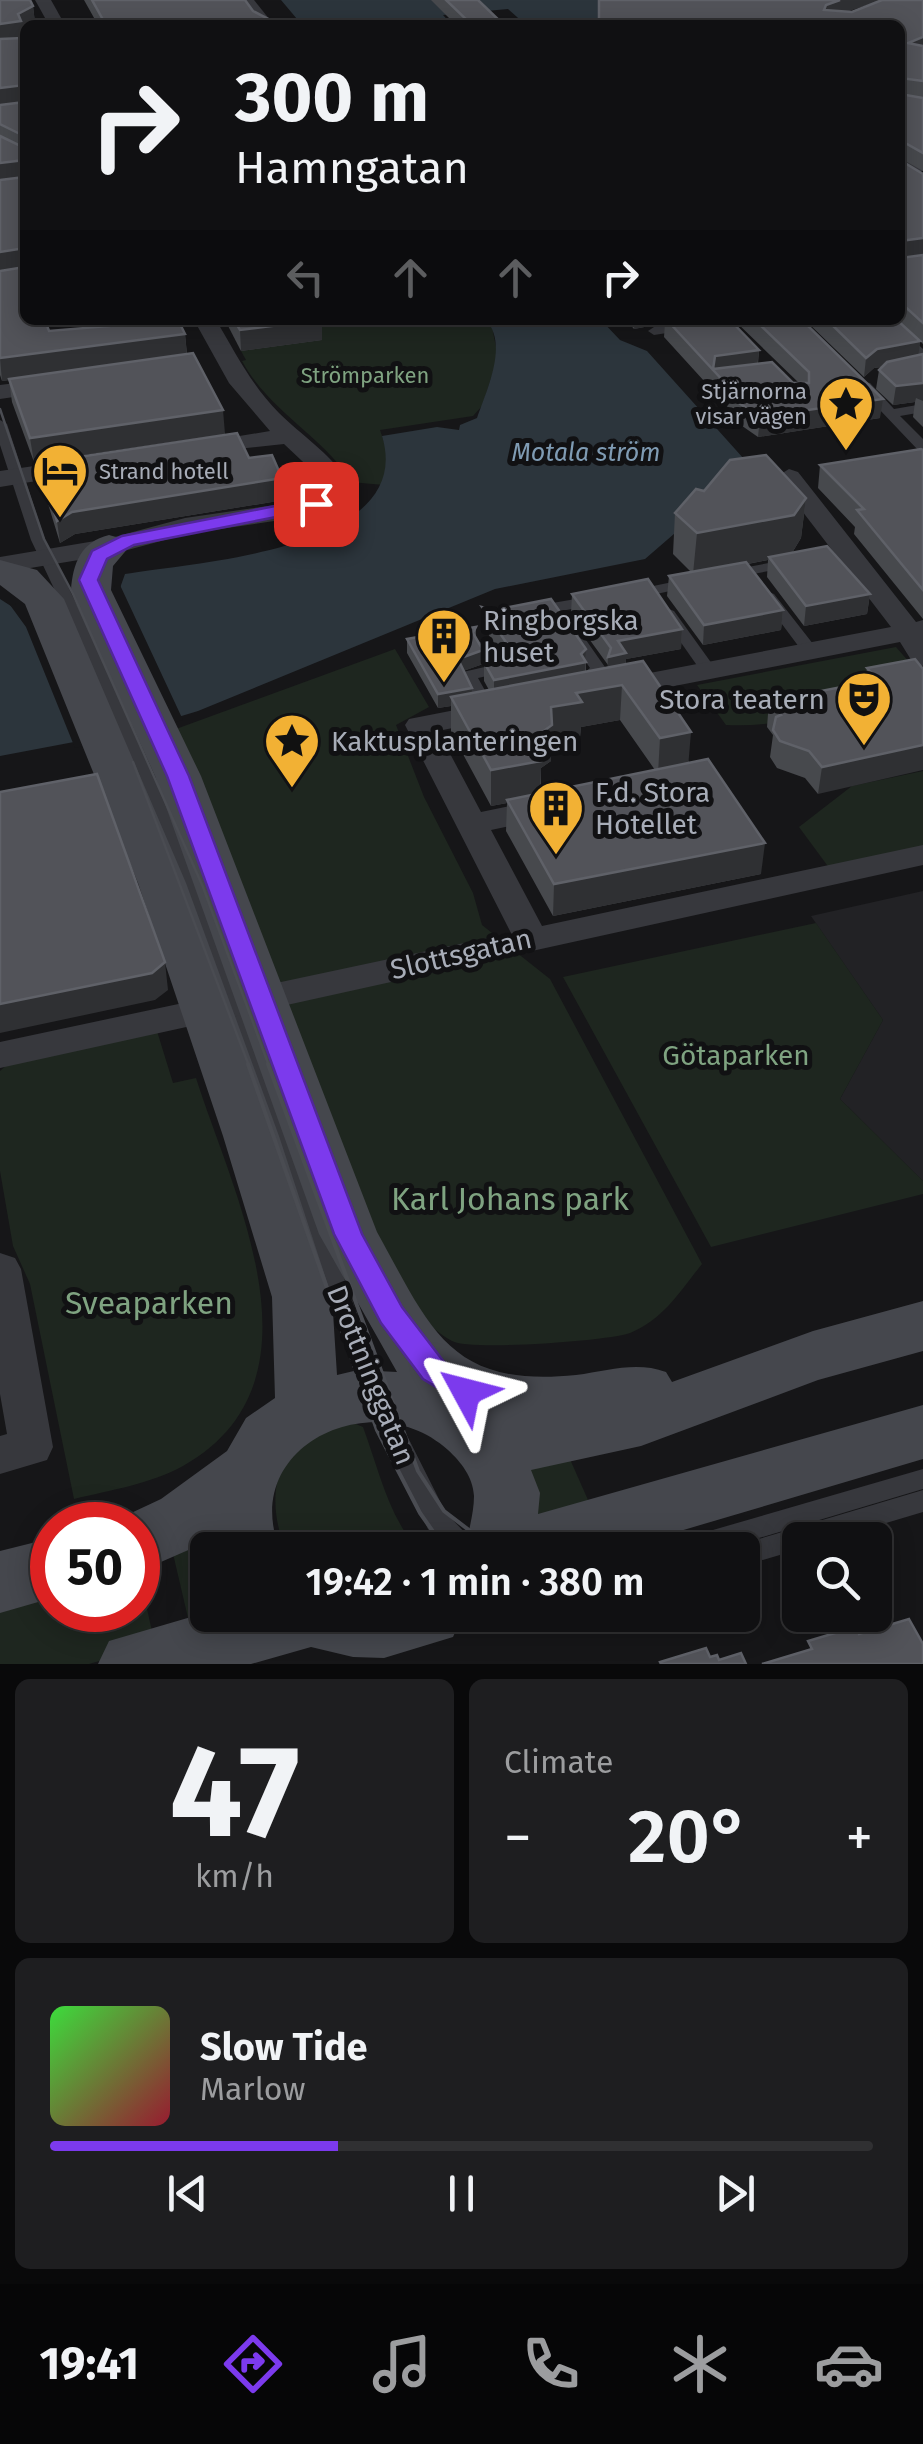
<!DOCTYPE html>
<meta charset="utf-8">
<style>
body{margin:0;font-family:"Fira Sans",sans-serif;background:#1e1e20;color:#f1f3f6;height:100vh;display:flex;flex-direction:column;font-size:38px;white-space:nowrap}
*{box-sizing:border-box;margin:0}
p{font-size:32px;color:#9c9d9f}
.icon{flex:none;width:55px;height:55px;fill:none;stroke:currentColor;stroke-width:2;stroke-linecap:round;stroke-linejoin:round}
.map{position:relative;height:1664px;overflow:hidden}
.drawer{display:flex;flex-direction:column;gap:15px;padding:15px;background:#09090a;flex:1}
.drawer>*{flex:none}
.hud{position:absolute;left:20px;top:20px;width:885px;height:305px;border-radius:15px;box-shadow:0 5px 25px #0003,0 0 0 2px #303032;background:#101012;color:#f1f3f6;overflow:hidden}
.controls{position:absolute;left:782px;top:1522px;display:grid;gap:20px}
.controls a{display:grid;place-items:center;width:110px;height:110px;border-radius:15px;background:#101012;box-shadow:0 5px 25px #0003,0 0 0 2px #303032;font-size:50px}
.speed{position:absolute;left:30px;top:1502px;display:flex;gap:20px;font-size:50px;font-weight:700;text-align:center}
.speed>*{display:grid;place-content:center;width:130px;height:130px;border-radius:50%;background:#101012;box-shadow:0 5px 25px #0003,0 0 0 2px #303032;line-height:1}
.speed .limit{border:15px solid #d22;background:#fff;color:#111}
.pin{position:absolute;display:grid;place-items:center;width:85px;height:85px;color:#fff;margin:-42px;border-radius:20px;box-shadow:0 5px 15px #0006}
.me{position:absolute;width:110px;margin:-55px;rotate:308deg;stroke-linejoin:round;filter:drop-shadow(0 0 8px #0008)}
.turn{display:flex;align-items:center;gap:35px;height:210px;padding:0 50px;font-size:45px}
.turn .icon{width:130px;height:130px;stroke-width:2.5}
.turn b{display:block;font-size:70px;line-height:85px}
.lanes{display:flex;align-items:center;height:95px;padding:0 50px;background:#0003;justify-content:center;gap:50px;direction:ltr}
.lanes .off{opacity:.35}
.big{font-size:75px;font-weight:600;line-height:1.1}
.drawer .card{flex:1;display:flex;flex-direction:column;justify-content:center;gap:15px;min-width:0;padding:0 35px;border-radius:15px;background:#1e1e20}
.drawer .dial{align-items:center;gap:0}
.dial b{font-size:130px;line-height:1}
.song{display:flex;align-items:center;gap:30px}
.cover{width:120px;height:120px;border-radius:15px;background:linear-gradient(135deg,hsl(120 70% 55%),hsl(350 70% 35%))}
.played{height:10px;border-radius:5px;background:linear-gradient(90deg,#7c3aed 35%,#303032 35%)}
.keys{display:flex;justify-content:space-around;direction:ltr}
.heat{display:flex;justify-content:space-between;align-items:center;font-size:55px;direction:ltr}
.drawer .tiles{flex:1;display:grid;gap:15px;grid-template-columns:1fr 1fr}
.card:last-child{grid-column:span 2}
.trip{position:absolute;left:190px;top:1532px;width:570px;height:100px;border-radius:15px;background:#101012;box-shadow:0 5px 25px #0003,0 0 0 2px #303032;font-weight:600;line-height:100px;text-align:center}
.tab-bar{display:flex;height:160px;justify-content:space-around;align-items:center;background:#060607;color:#9c9d9f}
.tab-bar .icon{width:70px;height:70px}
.tab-bar .on{color:#7c3aed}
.tab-bar b{font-size:45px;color:#f1f3f6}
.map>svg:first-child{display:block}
.built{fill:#222225}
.green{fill:#1e261f}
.water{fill:#2c353c}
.pier{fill:#161618}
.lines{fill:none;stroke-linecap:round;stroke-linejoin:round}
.stream{stroke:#2c353c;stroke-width:6}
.service{fill:#37383d;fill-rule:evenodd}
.minor{fill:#37383d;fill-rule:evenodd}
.secondary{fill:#45474d;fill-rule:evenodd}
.tram-far1{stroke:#4a4c52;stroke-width:2.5}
.tram{stroke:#4a4c52;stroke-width:4}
.wall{fill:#47494d;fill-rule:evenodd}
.shaded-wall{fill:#2f3033}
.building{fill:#525359;stroke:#5f6168;stroke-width:2.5}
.route{fill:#7c3aed;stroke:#51269a;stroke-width:2.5}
.labels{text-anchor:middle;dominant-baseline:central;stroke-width:10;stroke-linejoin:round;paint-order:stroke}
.far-park-label{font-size:22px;fill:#7fa381;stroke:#111113}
.far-poi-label{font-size:22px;fill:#a8adb8;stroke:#111113;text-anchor:end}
.far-water-label{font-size:25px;font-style:italic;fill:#7f9bb3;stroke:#111113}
.poi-label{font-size:28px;fill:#a8adb8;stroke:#111113;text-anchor:start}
.street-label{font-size:28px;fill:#a8adb8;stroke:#111113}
.park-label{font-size:28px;fill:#7fa381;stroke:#111113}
.near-park-label{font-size:32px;fill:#7fa381;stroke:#111113}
</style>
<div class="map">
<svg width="923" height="1664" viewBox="0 0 923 1664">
<rect width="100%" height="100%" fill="#161618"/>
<polygon class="built" points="923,891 923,1181 840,1099 883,1020 811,916"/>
<g class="green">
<path d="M322,320h164l10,11 -3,1 5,25 -16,49 -9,10 -93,14 8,24 -4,31 -34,-3c-20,-41 -80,-69 -108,-121l4,-1 -5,-9 80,-11z"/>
<path d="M896,647l27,31c-65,22 -127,51 -197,47l-29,-40z"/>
<path d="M395,649l34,58 -33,18 28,72 49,96 9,32 68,54 152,285c-21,26 -39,56 -72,69 -22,8 -160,18 -178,8 -23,-12 -39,-36 -56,-54l-220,-558z"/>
<polygon points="923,771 923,849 830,869 799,827 852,786"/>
<polygon points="816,923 883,1020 840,1099 923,1181 923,1194 711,1247 563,977"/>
<path d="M157,1031l16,52 23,-5c38,119 135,304 -13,388 -33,18 -72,24 -109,33l-44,-215 -17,-38 -13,-75v-100l11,-10z"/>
<path d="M351,1422l12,5c16,43 25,88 55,123h-132c-17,-39 -17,-92 26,-115 12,-6 27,-9 39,-13z"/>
<polygon points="565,1448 596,1518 536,1535 513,1464"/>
<polygon points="222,1519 233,1550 208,1550 208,1615 192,1635 171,1545"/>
<polygon points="138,1568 155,1645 89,1664 0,1664 0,1608 52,1592 52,1610 138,1610"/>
</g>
<g class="water">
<polygon points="281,0 625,0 637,25 526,25 508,9 443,15 452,25 309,25 297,19"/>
<path d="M486,320h115l19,20 27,11 97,108 -3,17 -96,83 -150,30 -297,122 -66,20 -132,25v-157l14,9 106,-20 5,-14c72,-12 292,-24 257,-138l55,-9 22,3 1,-5 17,-7c11,-31 31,-74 9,-98z"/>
</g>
<polygon class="pier" points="120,585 183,720 75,748 26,627 10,605"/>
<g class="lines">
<polyline class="stream" points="397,320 408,324 424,320"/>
<g class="service">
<polygon points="878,320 891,320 923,349 923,360"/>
<polygon points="688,322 692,323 692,329 654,335 648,331 654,327"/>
<polygon points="865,382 870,383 894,409 923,404 923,412 900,416 923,439 923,451 918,450 860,389 860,383"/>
<polygon points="0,420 7,424 45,540 103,658 203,888 386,1394 446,1513 474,1542 478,1550 449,1550 428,1529 362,1394 185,888 87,658 31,540 0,445"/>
<polygon points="790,559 797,563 795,566 732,578 725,574 732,570"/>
<polygon points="692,578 697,579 697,585 634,599 626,594 629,591"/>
<polygon points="769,592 774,594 817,649 819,652 817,655 805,655 764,600 761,597"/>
<polygon points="593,596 601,601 598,604 535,616 527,611 535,606"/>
<polygon points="669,609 674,611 715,668 717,671 715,674 703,674 661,614"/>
<polygon points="574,628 579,630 607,670 602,675 607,682 605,685 593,685 584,673 590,668 566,633"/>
<polygon points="484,640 489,642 507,669 505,672 478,678 497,712 489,717 481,712 461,675 463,672 489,666 476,645"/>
<polygon points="923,1469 923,1489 719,1550 669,1550 673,1542 682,1539"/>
<polygon points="923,1490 923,1512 829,1540 800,1540 800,1549 742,1566 742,1550 732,1550 742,1544"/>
</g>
<g class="minor">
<polygon points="35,0 51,0 65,25 49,25"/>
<polygon points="237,0 254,0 274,25 257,25"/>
<polygon points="923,159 923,171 900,174 900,162"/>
<path d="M194,320h22c19,32 36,66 63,93 22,22 51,40 68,67l-10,22 -43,16 -107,16 -78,21 -109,18v-16l107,-18 78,-21 103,-15 29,-12 2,-14 -35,-33 -93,10 -4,-5 4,-5 79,-13 -41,-48z"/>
<polygon points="54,378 62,380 62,390 0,399 0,385"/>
<polygon points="82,459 91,462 95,467 91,472 0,487 0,471"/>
<polygon points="789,469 798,472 916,622 923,620 923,666 913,663 900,642 613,698 602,695 598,689 602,683 613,680 891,627 776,477"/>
<polygon points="491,703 506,712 502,718 438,731 481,812 550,798 566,808 561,815 491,830 542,926 923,845 923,865 0,1068 0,1042 511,933 405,725 409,719"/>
<polygon points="0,1253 15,1258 21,1269 53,1447 47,1460 0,1474 0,1436 7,1434 0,1394"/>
</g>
<g class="secondary">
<path d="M109,535l14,4 6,8 -16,19 -2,24 90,186 176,456c54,97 72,156 199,143 32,-4 60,-14 90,-3l6,10 141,-51 110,-30v50l-105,29 -177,66 -110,24 9,23 -2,21 385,-109v54l-307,91h-151c3,-17 9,-37 9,-54 -1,-19 -13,-34 -26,-46 -73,-67 -210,-5 -168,100h-68l-3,-9 -71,31v-47h-26l2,-4 47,-22 66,-48 19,-33 29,-20 -3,-101 -49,-161 -85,-253 -113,-279 -25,-19v-25l37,10 27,29 122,284 93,253 53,161 5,78 21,-5 39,2 -78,-138 -164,-458 -84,-186c2,-27 10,-48 38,-55z"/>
<polygon points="52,1538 52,1598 0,1613 0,1551"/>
<polygon points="208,1612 208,1615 463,1615 453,1637 384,1658 353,1657 311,1647 251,1664 98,1664 109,1641"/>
</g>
<g class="tram-far1">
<polyline points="0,409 44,539 73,594 203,887 269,1066"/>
<polyline points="133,762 249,1066"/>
</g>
<g class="tram">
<polyline points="248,1064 377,1430 420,1513 446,1550"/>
<polyline points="268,1064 418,1471 444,1511 495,1550"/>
</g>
</g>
<g class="wall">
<polygon points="0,0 33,6 35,23 22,31 23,38 25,34 25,320 49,331 126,325 124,320 178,320 185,334 187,354 225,434 34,462 12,402 9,380 2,381 0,375"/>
<polygon points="84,0 245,0 253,11 280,25 98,25"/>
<polygon points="431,0 478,0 504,25 456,25"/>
<polygon points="598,0 881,0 848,11 852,12 923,0 923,171 900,158 900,160 923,174 923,344 920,341 918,355 923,354 923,427 913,417 915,402 893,405 876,389 879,370 882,367 874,368 864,377 805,320 900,320 900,25 599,20"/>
<polygon points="225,320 322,320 322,340 241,351"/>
<polygon points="626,320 730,320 759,350 758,364 793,383 799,383 734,320 802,320 880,418 758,437 735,421 735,415 664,337 665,323 634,329"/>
<polygon points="923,450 923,619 854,534 855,527 818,488 820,465"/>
<polygon points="249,458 282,478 284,500 75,534 60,543 42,484 39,463"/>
<polygon points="704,491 806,498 801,538 792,553 870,594 867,614 804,626 767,577 768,560 748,564 783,610 781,630 703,645 667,596 669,576 691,572 673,554 675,513"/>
<path d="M572,594l110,35 -1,20 -55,10v5l135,210 -208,42 -47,-85 1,-28 -16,3 -40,-74v-26l-13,2 -31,-55v-14l69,-12v11l7,26 -20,7 9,22 17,-3 -5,-9v-19l20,-4 -22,-33v-18l104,42v23l22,-5v-2l-37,-51zM620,720l35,50 -114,23v-25l10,-7v-18l29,-6 1,-10z"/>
<polygon points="867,668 923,669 818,794 805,778 777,768 770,757 773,735 767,727 769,701 865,683"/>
</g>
<g class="shaded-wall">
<polygon points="840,0 881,0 825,19 824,10 826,5"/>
<polygon points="33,6 35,23 25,25 25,29 22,31 23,38 0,42 0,24"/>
<polygon points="923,37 923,51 908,43"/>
<polygon points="25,85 25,104 0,107 0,88"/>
<polygon points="25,160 25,180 0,183 0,163"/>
<polygon points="923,238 923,255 900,258 900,241"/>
<polygon points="25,248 25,270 0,273 0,252"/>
<polygon points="322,320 322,340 241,351 240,330"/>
<polygon points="635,320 665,320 665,323 634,329"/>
<polygon points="185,334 187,356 2,381 0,358"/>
<polygon points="920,341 918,360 874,368 864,377 866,358 877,349"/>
<polygon points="759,350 757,368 713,370 715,356"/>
<polygon points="923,383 923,401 916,398 915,402 893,405 896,386"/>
<polygon points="883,399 880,418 758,437 760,417"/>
<polygon points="223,410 225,434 34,462 30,438"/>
<polygon points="282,478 284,500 75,534 60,543 57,521 72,512"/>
<polygon points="806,498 801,538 790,556 769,557 768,560 693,574 697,533"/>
<polygon points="870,594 867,614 804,626 806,606"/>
<polygon points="783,610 781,630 703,645 704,625"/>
<polygon points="682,629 681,649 626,659 625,673 607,677 608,657 618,641"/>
<polygon points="586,649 585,681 494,698 494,680 581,654"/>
<polygon points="483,650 483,664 458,673 458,659"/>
<polygon points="622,685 620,720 581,727 580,737 551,743 551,761 541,768 540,797 507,800 507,803 491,806 491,770 530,741 551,707 576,693"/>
<polygon points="472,688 472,702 451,697 451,706 438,708 438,694"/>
<polygon points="691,732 688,768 658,774 660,738"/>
<polygon points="923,745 923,770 818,794 822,767"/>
<polygon points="765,843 761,874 553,916 554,884"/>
<polygon points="165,962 168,990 155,1000 0,1033 0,1004"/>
</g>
<g class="building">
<polygon points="0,0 30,0 33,6 18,14 21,21 0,24"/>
<polygon points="92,0 245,0 253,11 280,25 106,25"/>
<polygon points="446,0 478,0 504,25 472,25"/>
<polygon points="599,0 840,0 826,5 824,10 852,12 882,0 923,0 923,37 908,43 923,46 923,81 900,78 900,25 541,25 541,20 599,20"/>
<polygon points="25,34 25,85 0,88 0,39 23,38"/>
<polygon points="900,94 923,98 923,153 900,140"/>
<polygon points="25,102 25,145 24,136 0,124 0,105"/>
<polygon points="0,136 25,148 25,164 25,160 0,163"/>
<polygon points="900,156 900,160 923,174 923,238 900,241"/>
<polygon points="25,177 25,266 25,248 0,252 0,180"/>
<polygon points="923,255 923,323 900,302 900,258"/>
<polygon points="25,267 25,320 45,320 49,331 134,324 132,320 178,320 185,334 0,358 0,271"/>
<polygon points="234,320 319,320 240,330"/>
<polygon points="667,320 730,320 759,350 715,356 713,369 772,362 793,383 809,383 809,372 755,320 802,320 883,399 760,417 736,401 738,397"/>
<polygon points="827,320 897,320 920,341 877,349 866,358"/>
<polygon points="193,353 223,410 30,438 9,379"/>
<polygon points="923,354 923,383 896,386 879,370 887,362"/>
<polygon points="237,433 249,458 272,455 282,478 72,512 57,521 39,463"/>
<polygon points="921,449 923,450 923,590 857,510 864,509 820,465"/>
<polygon points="766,455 806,498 794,515 697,533 675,513 696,489 704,491 730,460"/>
<polygon points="827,546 870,594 806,606 769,557"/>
<polygon points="746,562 783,610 704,625 669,576"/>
<polygon points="648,579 682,629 618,641 626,653 608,657 611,648 572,594"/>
<polygon points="551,599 586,649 581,654 586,662 494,680 484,662 506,657 510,648 482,607 493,610"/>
<polygon points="476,627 473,633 483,650 458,659 472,688 438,694 407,639"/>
<polygon points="915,659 923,669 923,745 822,767 809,751 780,741 773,730 776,717 781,715 769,701 878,680 867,668"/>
<polygon points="643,661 691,732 660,738 622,685 576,693 582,702 551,707 552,725 530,741 541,761 491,770 451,697"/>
<polygon points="708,759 765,843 554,884 507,800"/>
<polygon points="97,774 165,962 152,973 0,1004 0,792"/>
<polygon points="909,1619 923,1644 923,1664 762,1664 812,1649 808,1641 835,1633 856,1626 859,1634"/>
<polygon points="706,1648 710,1657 717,1655 719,1660 741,1653 746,1664 661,1664 660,1662"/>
</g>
<polygon class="route" points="316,498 325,504 322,508 134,545 107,559 98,580 189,776 362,1234 402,1307 444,1362 476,1383 481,1392 476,1401 466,1405 423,1379 381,1323 334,1234 167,776 79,580 92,551 122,536"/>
<defs>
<g id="sight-pin" transform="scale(2.875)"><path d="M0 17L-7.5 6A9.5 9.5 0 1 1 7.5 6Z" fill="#f2b134" stroke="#111113"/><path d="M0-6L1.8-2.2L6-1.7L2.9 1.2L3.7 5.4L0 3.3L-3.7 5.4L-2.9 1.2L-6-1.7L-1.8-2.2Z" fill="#111"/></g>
<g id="hotel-pin" transform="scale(2.875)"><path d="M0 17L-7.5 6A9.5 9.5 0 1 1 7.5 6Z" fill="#f2b134" stroke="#111113"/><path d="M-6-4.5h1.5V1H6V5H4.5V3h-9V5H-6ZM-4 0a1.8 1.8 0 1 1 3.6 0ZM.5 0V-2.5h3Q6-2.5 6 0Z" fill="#111"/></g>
<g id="building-pin" transform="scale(2.875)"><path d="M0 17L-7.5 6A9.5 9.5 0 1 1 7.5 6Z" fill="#f2b134" stroke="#111113"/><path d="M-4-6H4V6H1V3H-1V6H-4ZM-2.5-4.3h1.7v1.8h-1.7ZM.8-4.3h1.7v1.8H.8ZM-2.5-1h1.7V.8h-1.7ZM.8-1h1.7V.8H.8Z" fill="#111"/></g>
<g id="theatre-pin" transform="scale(2.875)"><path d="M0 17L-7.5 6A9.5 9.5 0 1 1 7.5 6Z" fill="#f2b134" stroke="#111113"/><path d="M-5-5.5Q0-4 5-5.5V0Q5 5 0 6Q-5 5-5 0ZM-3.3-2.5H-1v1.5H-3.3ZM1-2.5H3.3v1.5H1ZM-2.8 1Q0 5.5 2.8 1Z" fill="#111"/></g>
</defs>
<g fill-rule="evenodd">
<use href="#sight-pin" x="846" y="404"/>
<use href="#hotel-pin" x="60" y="471"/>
<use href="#building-pin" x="444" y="636"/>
<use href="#theatre-pin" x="864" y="699"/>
<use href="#sight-pin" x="292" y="741"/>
<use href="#building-pin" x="556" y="808"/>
</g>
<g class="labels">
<g class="far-park-label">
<text x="365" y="375">Strömparken</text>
</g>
<g class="far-poi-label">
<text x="807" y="391">Stjärnorna<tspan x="807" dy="25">visar vägen</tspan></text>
<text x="99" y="471" text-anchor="start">Strand hotell</text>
</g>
<g class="far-water-label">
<text x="586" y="453">Motala ström</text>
</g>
<g class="poi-label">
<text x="483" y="620">Ringborgska<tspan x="483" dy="32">huset</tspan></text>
<text x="825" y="699" text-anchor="end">Stora teatern</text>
<text x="331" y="741">Kaktusplanteringen</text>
<text x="595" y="792">F.d. Stora<tspan x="595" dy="32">Hotellet</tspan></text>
</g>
<g class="street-label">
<text transform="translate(461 954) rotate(-13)">Slottsgatan</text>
<text transform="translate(371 1375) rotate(68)">Drottninggatan</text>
</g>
<g class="park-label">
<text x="736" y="1055">Götaparken</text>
</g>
<g class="near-park-label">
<text x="510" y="1199">Karl Johans park</text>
<text x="149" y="1303">Sveaparken</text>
</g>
</g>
</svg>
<div class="controls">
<a><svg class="icon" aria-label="search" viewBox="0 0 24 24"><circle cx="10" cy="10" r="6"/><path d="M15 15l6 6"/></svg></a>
</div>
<div class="speed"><div class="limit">50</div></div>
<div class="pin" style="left:316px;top:504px;background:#d93025"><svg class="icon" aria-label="arrive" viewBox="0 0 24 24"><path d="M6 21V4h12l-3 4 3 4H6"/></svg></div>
<svg class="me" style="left:466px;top:1392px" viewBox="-20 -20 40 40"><path d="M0-17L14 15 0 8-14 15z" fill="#7c3aed" stroke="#fff" stroke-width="4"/></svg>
<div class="trip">19:42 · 1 min · 380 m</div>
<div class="hud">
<div class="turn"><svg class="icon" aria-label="right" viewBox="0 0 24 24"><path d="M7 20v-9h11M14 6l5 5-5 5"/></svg><div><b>300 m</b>Hamngatan</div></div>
<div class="lanes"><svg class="icon off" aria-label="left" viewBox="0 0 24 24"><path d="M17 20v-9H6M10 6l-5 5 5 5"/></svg><svg class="icon off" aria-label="ahead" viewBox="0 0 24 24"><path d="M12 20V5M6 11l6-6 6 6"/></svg><svg class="icon off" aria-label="ahead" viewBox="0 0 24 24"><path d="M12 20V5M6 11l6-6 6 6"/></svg><svg class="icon" aria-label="right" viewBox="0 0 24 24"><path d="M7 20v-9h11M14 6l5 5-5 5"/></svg></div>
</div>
</div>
<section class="drawer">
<div class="tiles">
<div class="card dial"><b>47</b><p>km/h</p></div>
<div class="card"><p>Climate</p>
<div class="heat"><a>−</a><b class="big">20°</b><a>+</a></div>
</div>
<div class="card">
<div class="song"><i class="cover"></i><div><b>Slow Tide</b><p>Marlow</p></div></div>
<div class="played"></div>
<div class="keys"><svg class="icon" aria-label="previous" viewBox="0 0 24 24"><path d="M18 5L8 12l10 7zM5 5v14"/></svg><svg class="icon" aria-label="pause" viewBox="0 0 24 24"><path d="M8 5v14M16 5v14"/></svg><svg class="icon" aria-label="next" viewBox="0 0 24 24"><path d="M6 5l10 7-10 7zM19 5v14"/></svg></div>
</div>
</div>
</section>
<nav class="tab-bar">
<b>19:41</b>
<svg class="icon on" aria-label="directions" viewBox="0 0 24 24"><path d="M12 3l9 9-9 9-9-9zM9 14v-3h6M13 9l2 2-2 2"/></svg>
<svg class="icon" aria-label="music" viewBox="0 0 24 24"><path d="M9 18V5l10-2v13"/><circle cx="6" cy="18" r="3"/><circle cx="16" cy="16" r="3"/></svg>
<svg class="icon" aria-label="phone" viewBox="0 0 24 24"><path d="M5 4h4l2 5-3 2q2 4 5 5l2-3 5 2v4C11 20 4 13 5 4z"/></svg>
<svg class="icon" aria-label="climate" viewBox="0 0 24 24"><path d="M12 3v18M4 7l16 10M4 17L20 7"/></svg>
<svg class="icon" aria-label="car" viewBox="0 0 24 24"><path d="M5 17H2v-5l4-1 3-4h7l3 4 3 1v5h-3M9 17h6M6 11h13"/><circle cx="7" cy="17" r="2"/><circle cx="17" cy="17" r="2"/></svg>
</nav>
